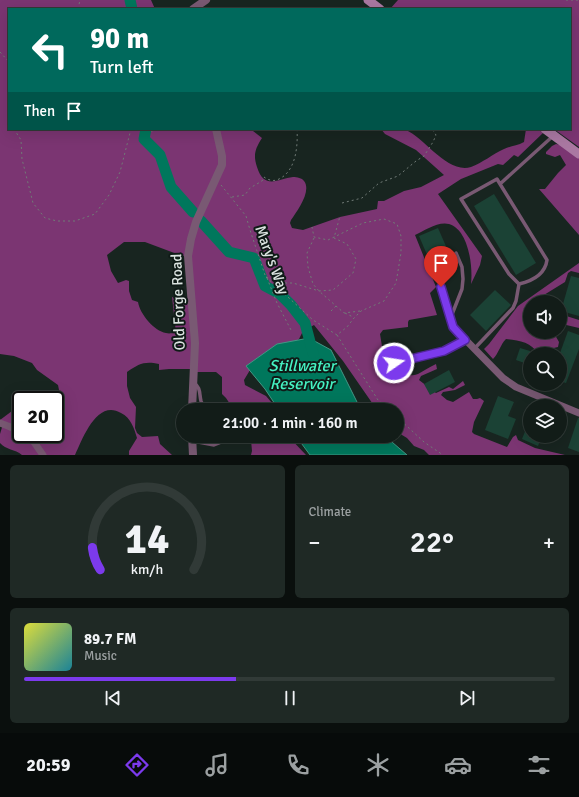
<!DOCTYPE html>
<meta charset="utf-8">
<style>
body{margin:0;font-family:Signika,sans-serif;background:#1f2925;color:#f1f3f6;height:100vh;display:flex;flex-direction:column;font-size:15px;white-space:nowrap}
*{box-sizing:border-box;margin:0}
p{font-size:13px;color:#9ca1a2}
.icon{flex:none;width:22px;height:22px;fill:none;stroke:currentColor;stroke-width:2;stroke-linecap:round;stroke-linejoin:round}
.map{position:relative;height:455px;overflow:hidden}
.sheet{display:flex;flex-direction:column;gap:10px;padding:10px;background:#0a0f0d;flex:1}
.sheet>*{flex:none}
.hud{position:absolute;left:8px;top:8px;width:563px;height:122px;border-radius:0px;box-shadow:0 4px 16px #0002,0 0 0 1px #313a37;background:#00695c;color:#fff;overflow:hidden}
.buttons{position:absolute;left:523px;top:295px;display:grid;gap:8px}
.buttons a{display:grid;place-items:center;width:44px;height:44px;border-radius:50%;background:#121c18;box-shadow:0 4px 16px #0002,0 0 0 1px #313a37;font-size:20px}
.speed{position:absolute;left:12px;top:391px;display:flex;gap:8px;font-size:20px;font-weight:700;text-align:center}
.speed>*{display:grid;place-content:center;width:52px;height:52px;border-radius:50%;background:#121c18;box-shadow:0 4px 16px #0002,0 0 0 1px #313a37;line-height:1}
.speed .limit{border:2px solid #111;border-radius:6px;background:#fff;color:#111}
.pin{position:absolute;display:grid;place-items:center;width:34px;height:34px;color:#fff;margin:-41px -17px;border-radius:50% 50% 50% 0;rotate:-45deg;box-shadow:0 0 4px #0007}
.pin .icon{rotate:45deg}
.me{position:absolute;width:44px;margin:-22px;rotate:77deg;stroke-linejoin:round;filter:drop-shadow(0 0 3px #0008)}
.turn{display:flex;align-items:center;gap:14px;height:84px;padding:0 16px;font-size:18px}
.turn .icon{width:52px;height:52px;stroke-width:2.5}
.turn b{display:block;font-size:28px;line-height:34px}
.then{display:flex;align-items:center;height:38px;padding:0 16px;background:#0003;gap:8px;font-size:15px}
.big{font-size:30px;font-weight:600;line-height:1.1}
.sheet .card{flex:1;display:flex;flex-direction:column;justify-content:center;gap:6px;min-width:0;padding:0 14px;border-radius:6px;background:#1f2925}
.sheet .dial{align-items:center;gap:0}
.dial svg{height:104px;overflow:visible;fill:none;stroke:#313a37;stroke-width:7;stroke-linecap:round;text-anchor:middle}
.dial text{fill:#f1f3f6;stroke:none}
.song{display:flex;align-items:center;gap:12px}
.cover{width:48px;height:48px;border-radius:6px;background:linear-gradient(135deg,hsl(60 70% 55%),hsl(190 70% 35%))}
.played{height:4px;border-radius:2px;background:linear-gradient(90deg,#7c3aed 40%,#313a37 40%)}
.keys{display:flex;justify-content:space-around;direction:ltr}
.heat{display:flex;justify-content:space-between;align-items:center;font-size:22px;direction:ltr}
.sheet .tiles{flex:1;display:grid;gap:10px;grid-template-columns:1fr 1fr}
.card:last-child{grid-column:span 2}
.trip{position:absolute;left:176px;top:403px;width:228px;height:40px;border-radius:20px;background:#121c18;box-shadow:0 4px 16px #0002,0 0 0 1px #313a37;font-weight:600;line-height:40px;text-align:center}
.menu{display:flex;height:64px;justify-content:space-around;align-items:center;background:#070b0a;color:#9ca1a2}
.menu .icon{width:28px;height:28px}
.menu .current{color:#7c3aed}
.menu b{font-size:18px;color:#f1f3f6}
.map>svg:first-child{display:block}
.forest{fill:#7b3572;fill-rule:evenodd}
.water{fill:#00775c;stroke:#429784}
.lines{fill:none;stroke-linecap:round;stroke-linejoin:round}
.river{stroke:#00775c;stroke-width:11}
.building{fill:#1b4235}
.path{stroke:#717b77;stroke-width:1;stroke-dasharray:2 3;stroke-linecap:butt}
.service{stroke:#795973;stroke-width:3.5}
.minor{stroke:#795973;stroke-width:7}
.tertiary{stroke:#795973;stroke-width:8}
.secondary{stroke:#aa78a2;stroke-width:9}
.route-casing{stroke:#51269a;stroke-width:10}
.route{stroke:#7c3aed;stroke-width:7}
.labels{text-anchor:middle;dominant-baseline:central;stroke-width:4;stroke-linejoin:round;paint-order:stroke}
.street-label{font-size:15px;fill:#dbe3e0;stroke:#0f1b17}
.water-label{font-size:16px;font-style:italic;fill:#45f3c3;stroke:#0f1b17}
</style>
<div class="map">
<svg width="579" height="455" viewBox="0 0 579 455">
<rect width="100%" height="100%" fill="#182520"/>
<g class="forest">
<path d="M0,0h151l4,9h-146v120h244v2l9,7c-7,11 -9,17 -5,29 7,23 21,12 36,10 4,0 9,1 11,4 8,10 -7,30 -13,39l-1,3 2,5 11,2 37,-13 37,-8 1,-8h6l20,-10 17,-4 23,-12 -28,-25 -31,-16 -4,-5c7,0 19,-2 25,1 19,8 41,44 65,37 11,-4 22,-13 33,-18 6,-3 13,-3 20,-7l2,-13h12l5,4 -25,24 -4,-2 -11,10 -5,-1 -37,15 -23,15 44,62 -2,9 -9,19c2,-17 -2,-54 -22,-60 -11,-3 -25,7 -34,11l21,52 -6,6 7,22 -28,5 -1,2v5l-25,3 -3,4 6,37c7,5 24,6 32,3 6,-3 11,-7 18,-10l1,5 -16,7 -2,4 17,13 13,-6 4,2 10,-8 2,4 -10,5 -12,2 -2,3 6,5 6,2 16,-10 4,7h4l3,-1 4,3 -10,21 -2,10 2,2 33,13 6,-10 3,-2 2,5 17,8 30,7h-136l-5,-5 -10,-4 -7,-8 -10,-6v-22h-20l-34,-49 -29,-36 -11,6 -4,8 -5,4 -44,27 -6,10 1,5 21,11 12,14h-60l-2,-2 10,1 4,-5 -4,-6 -4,-4v-17l-6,-5h-23l-1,-3h-23l-10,1v-6c-15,-3 -20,0 -32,8v14l3,12 6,9 -1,21 2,5 5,4 16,-1 2,8 12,11h-43v-4l8,-13c-3,-10 -6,-20 -16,-25 -24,-14 -38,25 -46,42h-53c-7,-6 -16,-5 -22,-12v-9l3,-10 -3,-4 16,-12 5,4v22h34v-33l5,-6 -2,-10 -21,-15 -5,-7 -18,-7 -14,-2zM124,242h21l32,12 11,3 2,40 -13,2 -5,-2 4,36c-4,0 -7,1 -10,0 -12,-2 -26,-19 -28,-31l-6,-2 -3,-9v-10l-3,-1 -8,3 -7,-12 -4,-16z"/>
<polygon points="398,0 579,0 579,147 554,129 570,129 570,9 390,9"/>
<polygon points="556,144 561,145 579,158 579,235 539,189 545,189 558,173 566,165 560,155 555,157 546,154 546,152 552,146"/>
<path d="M579,263v10l-8,-2 -3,2 -3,9 -26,16 -3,4h-6v30h26l-1,3 4,7 -1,5 -9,2 -2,5h-9c-6,-12 -20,-14 -32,-15 -6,6 -7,14 -13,20l-9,-10 5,-5 29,-38z"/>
<polygon points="560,314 579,320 579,328 562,324 560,326"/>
<polygon points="247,436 288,436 306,455 251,455 252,451 251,440"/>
</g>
<g class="water">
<polygon points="309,338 331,350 361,410 279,410 265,389 246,366 277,344"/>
<polygon points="296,436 385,436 407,455 310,455"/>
</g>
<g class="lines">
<g class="river">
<polyline points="130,0 132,9"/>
<polyline points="146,129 144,139 160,155 171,187 193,212"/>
<polyline points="201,221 229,252 254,258 265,286 280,294 291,305 305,323 313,353"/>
</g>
</g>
<g class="building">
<polygon points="494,194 536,263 516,275 474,206"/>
<polygon points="438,228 456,269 437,278 419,236"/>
<polygon points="571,276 579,278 579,316 561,311"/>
<polygon points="495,290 511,305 486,331 470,315"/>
<polygon points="568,331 579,335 579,349 566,383 560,381 560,353"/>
<polygon points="520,348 530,351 530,365 516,360"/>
<polygon points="449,370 455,382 430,395 424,384"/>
<polygon points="498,396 514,402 508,416 516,419 508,439 485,430"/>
<polygon points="578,418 579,418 579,452 568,448"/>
<polygon points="530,419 530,436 542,436 538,446 522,439"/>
</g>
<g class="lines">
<g class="path">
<polyline points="566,0 578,0"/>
<polyline points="78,9 80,0"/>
<polyline points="0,52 9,62"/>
<polyline points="14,129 21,140 22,159 33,203 45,218 57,221 75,221 95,214 109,195 120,172 131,129"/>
<polyline points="136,129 152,131 157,129"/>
<polyline points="181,129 182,129"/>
<polyline points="221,185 246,216 250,230 265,275"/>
<path d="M232,197l13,-2 5,-7 12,-7 2,-4c4,3 10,5 15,2 17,-8 19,-33 18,-50"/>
<polyline points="342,203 362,198 379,183 398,176 416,161 424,156 433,142 436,135 432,129"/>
<polyline points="314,238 307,253 308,267 313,284 319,291 344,313 360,311"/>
<polyline points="266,277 313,320 337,335 347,327 354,318 361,311 384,301 396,283 401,253 401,236 397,224 384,219 363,223 328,240 314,237 312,227"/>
<polyline points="266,277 283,283 293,283 319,291 333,290 353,273 356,259 347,244 334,238 340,216"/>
<polyline points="267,278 277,303 292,332"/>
<polyline points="331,311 336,306"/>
<polyline points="345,313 353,317"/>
<polyline points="337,335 378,400 389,410"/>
<polyline points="397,417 424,442 443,455"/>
</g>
<g class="service">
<path d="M500,184l-3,-5 -36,20 48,75 10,10c13,-3 26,-9 28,-24l-47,-76 53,-48"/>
<polyline points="441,287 447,308 451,317"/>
<polyline points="453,327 451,317 462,289 463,279 462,267 456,253"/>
<polyline points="474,349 513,308 516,301 519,284"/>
<polyline points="394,363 444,351 465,340"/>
<path d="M194,383c7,5 5,10 7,18 1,3 3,6 5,9"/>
<polyline points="549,439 550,436"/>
<polyline points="193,441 214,445 219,443 221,440 221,436"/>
</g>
<g class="minor">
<polyline points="453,327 503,378 516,387 579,413"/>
<polyline points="0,423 8,426 21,432"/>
<polyline points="26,434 29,435 43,455"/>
</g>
<g class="tertiary">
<polyline points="193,9 206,0"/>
<polyline points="192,410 195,343 188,256 191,239 196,222 222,165 222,156 216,129"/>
<polyline points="192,436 193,455"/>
</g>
<g class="secondary">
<polyline points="368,0 380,9"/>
<polyline points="545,129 579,154"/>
</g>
</g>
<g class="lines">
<g class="route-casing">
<polyline id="route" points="394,363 444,351 465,340 453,327 441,287"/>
</g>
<use href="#route" class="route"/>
</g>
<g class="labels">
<g class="street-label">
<text transform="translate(272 260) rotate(70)">Mary's Way</text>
<text transform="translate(178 302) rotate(-92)">Old Forge Road</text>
</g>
<g class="water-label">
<text x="302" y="366">Stillwater<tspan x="302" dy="18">Reservoir</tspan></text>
</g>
</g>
</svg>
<div class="buttons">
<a><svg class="icon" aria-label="sound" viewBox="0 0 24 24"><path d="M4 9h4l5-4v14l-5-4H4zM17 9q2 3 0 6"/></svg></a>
<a><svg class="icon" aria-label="search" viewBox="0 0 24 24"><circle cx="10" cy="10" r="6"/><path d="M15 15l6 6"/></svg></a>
<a><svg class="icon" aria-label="layers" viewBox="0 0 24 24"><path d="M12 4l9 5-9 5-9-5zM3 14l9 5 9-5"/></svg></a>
</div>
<div class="speed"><div class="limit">20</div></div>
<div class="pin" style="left:441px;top:287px;background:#d93025"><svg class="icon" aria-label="arrive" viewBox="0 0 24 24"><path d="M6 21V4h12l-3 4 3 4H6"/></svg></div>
<svg class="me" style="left:394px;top:363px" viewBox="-20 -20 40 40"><circle r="17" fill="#7c3aed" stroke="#fff" stroke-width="3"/><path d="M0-11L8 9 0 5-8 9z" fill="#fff"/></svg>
<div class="trip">21:00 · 1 min · 160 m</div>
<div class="hud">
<div class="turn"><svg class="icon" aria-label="left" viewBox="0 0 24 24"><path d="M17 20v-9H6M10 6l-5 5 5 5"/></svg><div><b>90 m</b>Turn left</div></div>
<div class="then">Then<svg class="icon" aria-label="arrive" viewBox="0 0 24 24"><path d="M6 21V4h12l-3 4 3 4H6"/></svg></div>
</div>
</div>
<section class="sheet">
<div class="tiles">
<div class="card dial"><svg viewBox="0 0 100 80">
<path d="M14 69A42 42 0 1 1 86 69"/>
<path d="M14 69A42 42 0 0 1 8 52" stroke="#7c3aed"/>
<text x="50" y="56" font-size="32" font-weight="700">14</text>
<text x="50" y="72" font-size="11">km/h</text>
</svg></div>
<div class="card"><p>Climate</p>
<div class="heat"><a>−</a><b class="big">22°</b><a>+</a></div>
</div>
<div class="card">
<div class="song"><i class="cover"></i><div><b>89.7 FM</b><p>Music</p></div></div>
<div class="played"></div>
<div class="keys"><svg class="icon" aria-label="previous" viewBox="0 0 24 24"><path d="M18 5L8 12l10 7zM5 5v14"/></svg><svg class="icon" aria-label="pause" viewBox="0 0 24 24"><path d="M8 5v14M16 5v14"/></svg><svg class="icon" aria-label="next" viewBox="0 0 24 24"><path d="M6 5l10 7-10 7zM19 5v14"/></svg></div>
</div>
</div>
</section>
<nav class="menu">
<b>20:59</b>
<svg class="icon current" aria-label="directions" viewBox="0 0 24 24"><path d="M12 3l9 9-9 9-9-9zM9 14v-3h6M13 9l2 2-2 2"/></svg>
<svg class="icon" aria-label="music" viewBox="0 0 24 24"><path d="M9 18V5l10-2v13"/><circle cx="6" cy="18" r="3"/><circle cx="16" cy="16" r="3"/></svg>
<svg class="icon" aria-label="phone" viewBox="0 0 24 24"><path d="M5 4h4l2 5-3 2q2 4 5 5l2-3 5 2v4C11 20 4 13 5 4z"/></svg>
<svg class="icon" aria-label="climate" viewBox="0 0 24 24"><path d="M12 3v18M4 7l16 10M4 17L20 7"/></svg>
<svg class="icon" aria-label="car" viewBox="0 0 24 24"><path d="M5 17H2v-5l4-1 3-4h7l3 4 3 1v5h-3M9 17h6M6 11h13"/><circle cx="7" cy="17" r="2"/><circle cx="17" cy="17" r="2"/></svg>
<svg class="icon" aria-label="filters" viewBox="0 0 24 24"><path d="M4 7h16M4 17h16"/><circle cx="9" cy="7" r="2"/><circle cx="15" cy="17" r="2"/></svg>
</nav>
